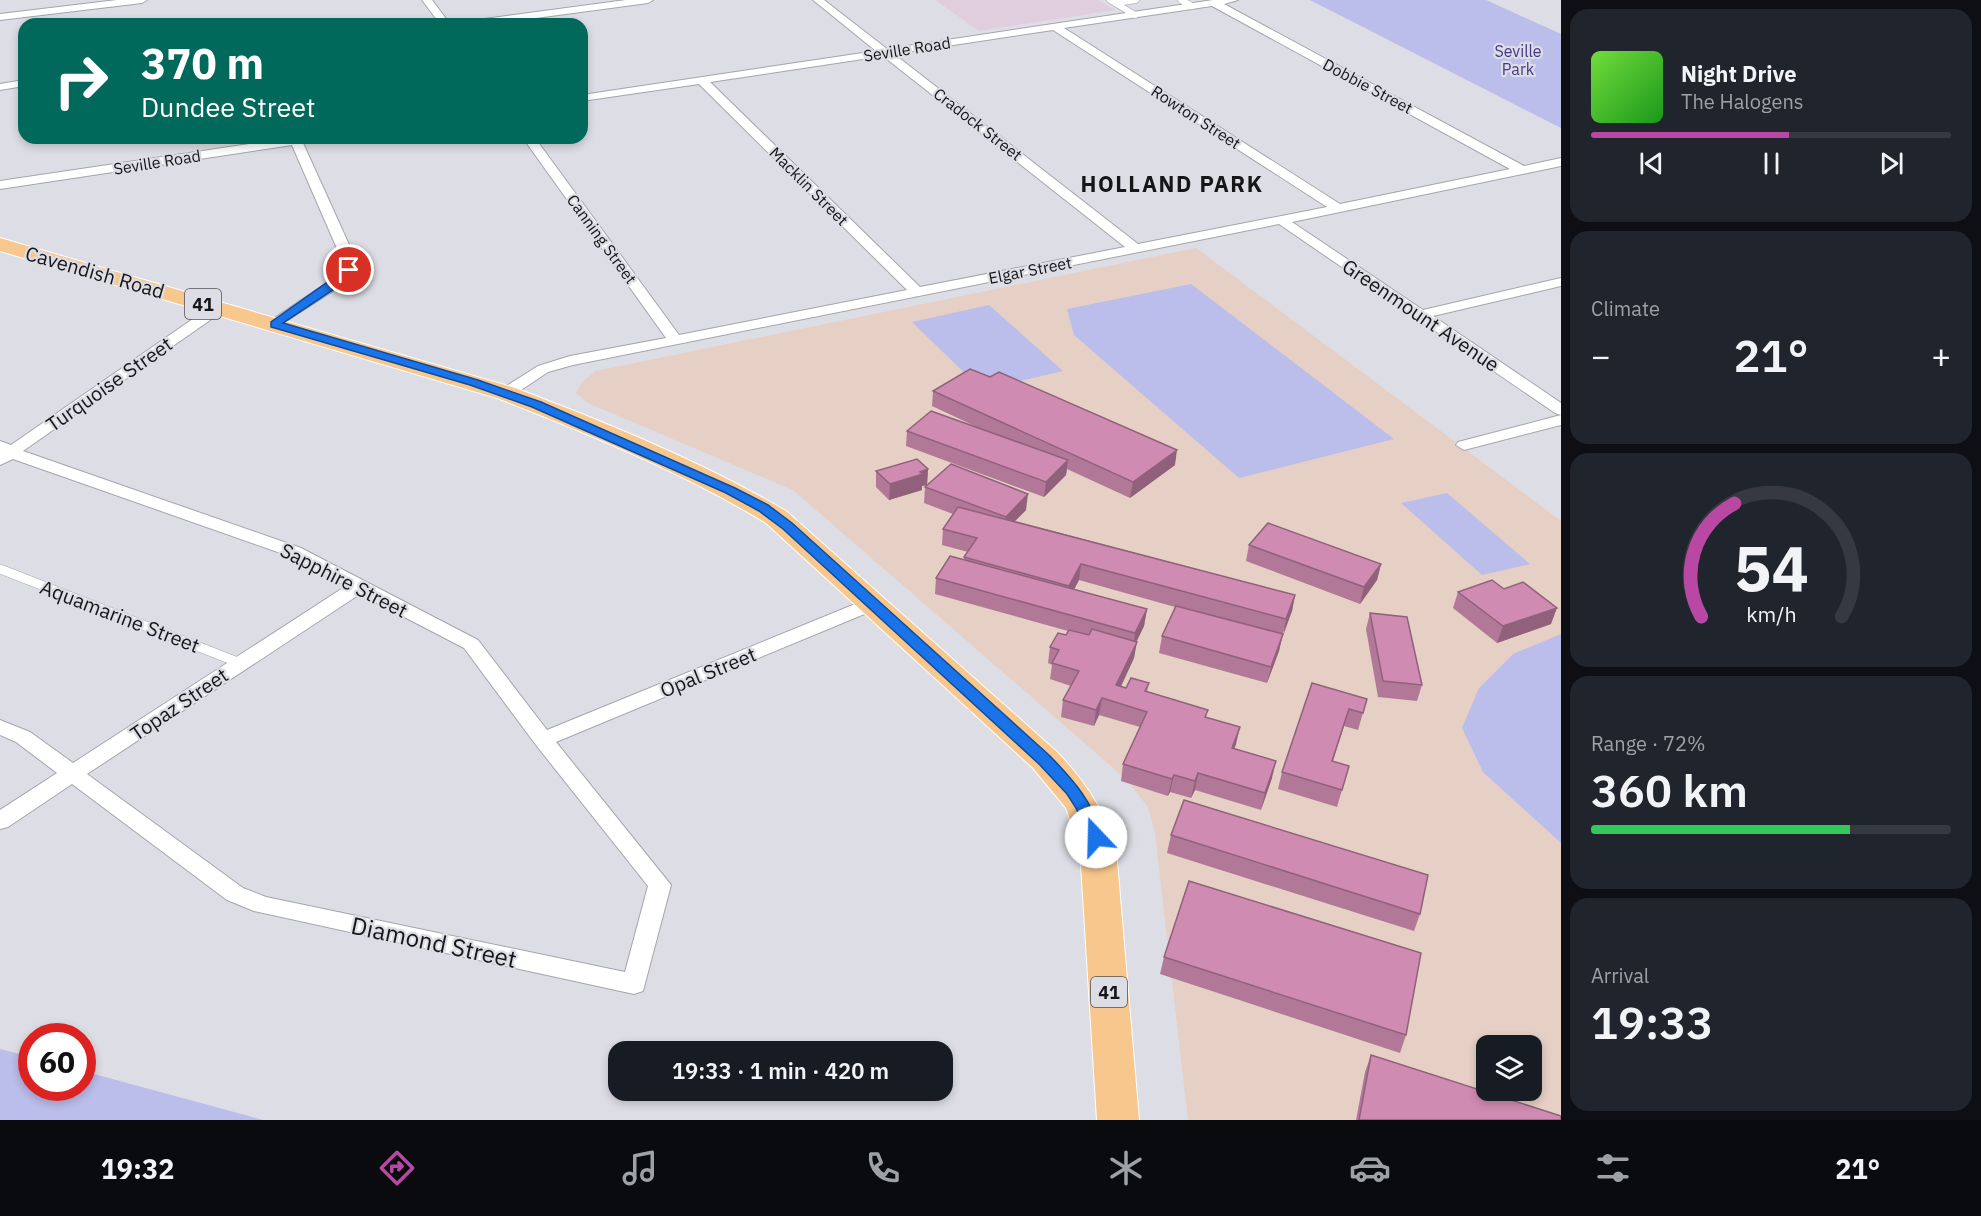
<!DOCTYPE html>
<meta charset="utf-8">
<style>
body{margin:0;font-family:"IBM Plex Sans",sans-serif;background:#20242c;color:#f1f3f6;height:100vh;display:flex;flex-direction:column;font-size:22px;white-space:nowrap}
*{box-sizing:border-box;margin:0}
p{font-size:20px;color:#9ea1a6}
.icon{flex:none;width:33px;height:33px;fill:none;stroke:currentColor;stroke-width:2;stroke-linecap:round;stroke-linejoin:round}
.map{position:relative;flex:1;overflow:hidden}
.drawer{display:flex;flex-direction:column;gap:9px;padding:9px;background:#0d0f14;width:420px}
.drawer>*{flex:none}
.hud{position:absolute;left:18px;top:18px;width:570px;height:126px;border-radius:18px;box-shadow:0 3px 9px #0003;background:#00695c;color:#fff;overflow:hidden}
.fabs{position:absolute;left:1476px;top:1035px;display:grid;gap:12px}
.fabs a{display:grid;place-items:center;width:66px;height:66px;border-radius:12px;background:#171b24;box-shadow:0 3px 9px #0003;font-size:30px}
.speed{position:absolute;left:18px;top:1023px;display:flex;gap:12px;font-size:30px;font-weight:700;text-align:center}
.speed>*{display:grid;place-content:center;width:78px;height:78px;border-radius:50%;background:#171b24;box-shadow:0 3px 9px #0003;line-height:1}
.speed .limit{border:9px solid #d22;background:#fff;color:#111}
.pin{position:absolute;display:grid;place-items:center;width:51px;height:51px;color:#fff;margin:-26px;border:3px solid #fff;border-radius:50%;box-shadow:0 2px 6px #0007}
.me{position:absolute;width:66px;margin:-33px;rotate:339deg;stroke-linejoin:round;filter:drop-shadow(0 0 4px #0008)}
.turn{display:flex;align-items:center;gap:21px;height:126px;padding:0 24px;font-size:27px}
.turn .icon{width:78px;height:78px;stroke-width:2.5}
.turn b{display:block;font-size:42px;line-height:51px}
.big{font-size:45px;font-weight:600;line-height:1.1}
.drawer .card{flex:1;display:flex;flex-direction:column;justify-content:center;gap:9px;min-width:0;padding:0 21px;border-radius:18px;background:#20242c}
.drawer .dial{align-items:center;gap:0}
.dial svg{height:156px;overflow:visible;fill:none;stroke:#363941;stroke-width:7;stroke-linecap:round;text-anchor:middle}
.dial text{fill:#f1f3f6;stroke:none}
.song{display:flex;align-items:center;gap:18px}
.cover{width:72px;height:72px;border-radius:9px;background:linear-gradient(135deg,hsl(100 70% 55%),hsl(120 70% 35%))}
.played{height:6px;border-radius:3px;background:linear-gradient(90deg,#b948a5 55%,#363941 55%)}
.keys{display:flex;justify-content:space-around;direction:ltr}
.heat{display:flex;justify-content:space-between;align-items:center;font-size:33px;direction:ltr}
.charge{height:9px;border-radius:4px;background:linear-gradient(90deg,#34c759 72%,#363941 0)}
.trip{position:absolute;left:608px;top:1041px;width:345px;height:60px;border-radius:18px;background:#171b24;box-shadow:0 3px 9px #0003;font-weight:600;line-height:60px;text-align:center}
.tabs{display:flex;height:96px;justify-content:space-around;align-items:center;background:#090b0e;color:#9ea1a6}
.tabs .icon{width:42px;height:42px}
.tabs .active{color:#b948a5}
.tabs b{font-size:27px;color:#f1f3f6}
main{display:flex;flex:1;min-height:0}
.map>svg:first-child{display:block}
.commercial{fill:#e0cedf}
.education{fill:#e6cfc4;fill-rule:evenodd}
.green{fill:#bbbdea}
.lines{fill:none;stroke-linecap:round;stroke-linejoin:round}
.service-far1-casing{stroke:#a4a4ac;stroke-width:7}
.service-casing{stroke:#a4a4ac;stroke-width:10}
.minor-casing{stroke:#a4a4ac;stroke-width:2}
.primary-casing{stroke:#fff;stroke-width:2}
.service-far1{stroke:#fff;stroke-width:6}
.service{stroke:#fff;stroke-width:9}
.minor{fill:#fff;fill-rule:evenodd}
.primary{fill:#f7c78d;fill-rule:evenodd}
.wall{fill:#b27898}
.shaded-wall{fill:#91617c}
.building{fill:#cf8bb1;stroke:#91617c;stroke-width:1.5}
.route{fill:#1a73e8;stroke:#114b97;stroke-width:1.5}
.labels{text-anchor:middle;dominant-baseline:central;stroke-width:4.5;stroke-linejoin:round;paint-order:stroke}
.far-street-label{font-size:16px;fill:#161619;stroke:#dddde5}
.far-park-label{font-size:16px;fill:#423a88;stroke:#dddde5}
.shield{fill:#dddde5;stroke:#525256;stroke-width:1.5}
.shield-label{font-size:18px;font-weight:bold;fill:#161619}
.street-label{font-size:20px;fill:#161619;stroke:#dddde5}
.far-district-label{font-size:22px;font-weight:bold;letter-spacing:1.5px;fill:#161619;stroke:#dddde5}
.near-street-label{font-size:24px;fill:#161619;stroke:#dddde5}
</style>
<main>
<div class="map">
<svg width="1561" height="1120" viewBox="0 0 1561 1120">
<rect width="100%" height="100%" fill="#dddde5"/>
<polygon class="commercial" points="935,0 1098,0 1115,10 979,31"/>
<path class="education" d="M1196,248l365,273v599h-373l-33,-287 -7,-26 -21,-27 -334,-290 -205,-87 -12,-10 6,-11 14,-11zM1486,1046h46v44h-46z"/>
<g class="green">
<polygon points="1310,0 1486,0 1561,34 1561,128"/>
<polygon points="1191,284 1394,439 1239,478 1074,335 1067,309"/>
<polygon points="989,305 1063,371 982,390 912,322"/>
<polygon points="1447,493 1530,564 1482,575 1401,503"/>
<polygon points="1561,634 1561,843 1483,772 1462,728 1479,688 1513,654"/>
<polygon points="0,1049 31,1057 32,1088 82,1088 83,1071 263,1120 0,1120"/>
</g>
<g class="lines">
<g class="service-far1-casing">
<g id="service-far1">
<polyline points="1110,0 1135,15"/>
<polyline points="1181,0 1192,6"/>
<polyline points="1116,3 1136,0"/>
</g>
</g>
<g class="service-casing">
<polyline id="service" points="0,569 240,663"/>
</g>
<g class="minor-casing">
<g id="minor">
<polygon points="117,0 147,0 142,3 0,20 0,14"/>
<polygon points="422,0 432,0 450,24 440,24"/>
<polygon points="626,0 653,0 648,3 492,24 464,24 469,21"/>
<path d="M813,0h11l63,49 326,-49h25l-14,4 300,162 37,-8v8l-269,56 131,88 138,-32v8l-128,30 128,87v12l-6,-2 -276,-189 -706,141 -25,7 -36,24h-12l-2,-3 2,-3 38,-24 32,-10 96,-18 -143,-200h12l144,197 228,-45 -208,-206 -117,17v-6l294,-44zM1212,6l298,163 -170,35 -276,-176zM1053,30l274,177 -189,37 -244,-190zM883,56l242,191 -205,40 -210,-205z"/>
<polygon points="24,80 24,86 0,90 0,84"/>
<polygon points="290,138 320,138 318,141 303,143 356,260 356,270 341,286 275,328 268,324 270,321 331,280 342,269 342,260 292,145 0,189 0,181"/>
<path d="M218,304l7,4 -2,3 -200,140 278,97 177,92 69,90 318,-130h14l2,4 -2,4 -323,134 115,143 -28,106 -9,3 -380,-83 -27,-11 -155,-116 -64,43 -8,2v-19l57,-37 -41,-31 -16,-7v-15l30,12 43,31 273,-177 -57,-30 -276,-97 -13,6v-24l11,4 202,-140zM360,594l104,54 72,97 112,141 -23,86 -359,-75 -23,-9 -156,-114z"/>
<polygon points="1561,415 1561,425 1464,450 1456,445 1458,442"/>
</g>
</g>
<g class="primary-casing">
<path id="primary" d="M0,238l515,150c92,35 186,73 271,123l271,241c27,28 48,59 59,97l23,271h-42l-17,-271 -14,-41 -33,-40 -267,-245c-84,-51 -177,-89 -269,-125l-497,-147z"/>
</g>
<use href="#service-far1" class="service-far1"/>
<use href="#service" class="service"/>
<use href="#minor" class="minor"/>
<use href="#primary" class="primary"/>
</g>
<g class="wall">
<polygon points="933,391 1175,465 1130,498 1067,469 1066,475 1044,497 906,446 907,431 981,429 932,406"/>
<polygon points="928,469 927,485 922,486 922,490 889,500 876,487 876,471"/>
<polygon points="925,487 1026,510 1015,521 1295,595 1292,611 1282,635 1279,651 1267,683 1159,653 1162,636 1175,607 1079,580 1074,590 1147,609 1144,626 1136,642 1134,658 1121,687 1126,688 1149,683 1147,692 1206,717 1236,744 1234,749 1272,778 1261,810 1195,790 1191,798 1170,792 1168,796 1121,781 1123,764 1140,727 1099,715 1094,726 1061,717 1063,700 1071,686 1050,679 1052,665 1048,663 1050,647 1066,635 1068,631 935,594 936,578 964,560 964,557 968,552 942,545 943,529 953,514 924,503"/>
<polygon points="1249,545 1381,564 1377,580 1360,604 1246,561"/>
<polygon points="1458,592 1551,624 1497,643 1453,608"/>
<polygon points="1370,613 1422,685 1417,701 1378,697 1366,629"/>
<polygon points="1312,683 1367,699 1358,730 1344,726 1333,761 1349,766 1337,807 1278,789 1282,772"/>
<polygon points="1171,835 1420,914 1414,931 1167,853"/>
<polygon points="1164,957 1406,1035 1400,1053 1160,974"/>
<polygon points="1371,1055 1561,1120 1356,1120 1365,1072"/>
</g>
<g class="shaded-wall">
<polygon points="1177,450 1175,465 1130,498 1133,482"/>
<polygon points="1068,460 1066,475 1044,497 1046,482"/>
<polygon points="928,469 927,485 922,486 922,490 889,500 890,484 920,472"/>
<polygon points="1028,494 1026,510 1004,532 1006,517"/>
<polygon points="1081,564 1079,580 1067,602 1069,586"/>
<polygon points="1381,564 1377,580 1360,604 1364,587"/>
<polygon points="1295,595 1292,611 1283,636 1286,619"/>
<polygon points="1557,608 1551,624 1497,643 1503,626"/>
<polygon points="1147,609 1144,626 1133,649 1135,633"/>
<polygon points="1283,634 1279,651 1267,683 1271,667"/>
<polygon points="1137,642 1134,658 1113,702 1116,685"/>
<polygon points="1102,698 1099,715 1094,726 1096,710"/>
<polygon points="1240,727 1236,744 1228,765 1232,748"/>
<polygon points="1276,761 1272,778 1261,810 1265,793"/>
<polygon points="1198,773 1195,790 1191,798 1195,781"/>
<polygon points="1174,775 1170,792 1168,796 1172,779"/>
</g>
<g class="building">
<polygon points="970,369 990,377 999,372 1177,450 1133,482 933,391"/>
<polygon points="931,411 1068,460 1046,482 907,431"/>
<polygon points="917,459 928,469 920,472 923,474 890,484 876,471"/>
<polygon points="951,464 1028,494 1006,517 925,487"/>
<polygon points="958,507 1295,595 1286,619 1081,564 1069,586 964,557 977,538 943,529"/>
<polygon points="1268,523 1381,564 1364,587 1249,545"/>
<polygon points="950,556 1147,609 1135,633 936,578"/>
<polygon points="1492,580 1504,589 1523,582 1557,608 1503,626 1458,592"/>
<polygon points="1176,606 1283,634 1271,667 1162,636"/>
<polygon points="1370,613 1407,617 1422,685 1383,681"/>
<polygon points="1092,629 1137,642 1116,685 1126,688 1131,678 1149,683 1145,691 1208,710 1205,717 1240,727 1232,748 1276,761 1265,793 1198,773 1195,781 1174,775 1172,779 1123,764 1147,712 1102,698 1096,710 1063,700 1079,671 1052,663 1059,650 1050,647 1058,633 1066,635 1069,630 1089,635"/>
<polygon points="1312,683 1367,699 1363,713 1349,709 1332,761 1349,766 1342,790 1282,772"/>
<polygon points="1184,800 1428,875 1420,914 1171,835"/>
<polygon points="1189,881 1421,953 1406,1035 1164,957"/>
<polygon points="1371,1055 1561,1116 1561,1120 1359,1120"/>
</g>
<path class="route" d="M349,267l5,3 -15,16 -56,37 195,57 63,22 194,86 33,17 24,18 258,233c28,29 40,44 54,81l-2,4h-12l-14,-33 -9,-14 -28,-30 -256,-235 -24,-18 -33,-18 -194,-86 -62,-22 -199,-58v-5z"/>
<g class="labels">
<g class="far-street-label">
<text transform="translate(907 49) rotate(-9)">Seville Road</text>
<text transform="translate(1368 86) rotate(28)">Dobbie Street</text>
<text transform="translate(1196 117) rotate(33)">Rowton Street</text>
<text transform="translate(978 124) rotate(38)">Cradock Street</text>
<text transform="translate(157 162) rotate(-9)">Seville Road</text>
<text transform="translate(809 186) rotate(45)">Macklin Street</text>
<text transform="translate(602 239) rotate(54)">Canning Street</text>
<text transform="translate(1030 270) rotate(-11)">Elgar Street</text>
</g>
<g class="far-park-label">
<text x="1518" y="51">Seville<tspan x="1518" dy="18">Park</tspan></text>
</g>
<g class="shield">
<rect x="185" y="289" width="36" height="30" rx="4.5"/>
<rect x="1091" y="977" width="36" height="30" rx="4.5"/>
</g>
<g class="shield-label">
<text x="203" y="304">41</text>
<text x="1109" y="992">41</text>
</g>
<g class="street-label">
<text transform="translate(95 272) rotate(16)">Cavendish Road</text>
<text transform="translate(1421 315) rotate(34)">Greenmount Avenue</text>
<text transform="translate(109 384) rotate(-35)">Turquoise Street</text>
<text transform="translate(344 580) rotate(27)">Sapphire Street</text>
<text transform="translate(120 616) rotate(21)">Aquamarine Street</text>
<text transform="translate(708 672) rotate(-22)">Opal Street</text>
<text transform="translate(179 704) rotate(-34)">Topaz Street</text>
</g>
<g class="far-district-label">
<text x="1172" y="183">HOLLAND PARK</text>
</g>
<g class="near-street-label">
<text transform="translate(434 942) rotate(12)">Diamond Street</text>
</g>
</g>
</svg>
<div class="fabs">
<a><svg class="icon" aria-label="layers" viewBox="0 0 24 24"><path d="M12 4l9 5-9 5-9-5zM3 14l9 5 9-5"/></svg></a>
</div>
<div class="speed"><div class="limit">60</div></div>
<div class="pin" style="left:349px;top:270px;background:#d93025"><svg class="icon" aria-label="arrive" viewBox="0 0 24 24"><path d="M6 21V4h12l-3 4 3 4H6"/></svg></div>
<svg class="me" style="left:1096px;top:837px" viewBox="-20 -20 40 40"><circle r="19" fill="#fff"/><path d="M0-13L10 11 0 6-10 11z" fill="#1a73e8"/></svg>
<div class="trip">19:33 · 1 min · 420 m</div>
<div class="hud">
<div class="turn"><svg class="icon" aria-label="right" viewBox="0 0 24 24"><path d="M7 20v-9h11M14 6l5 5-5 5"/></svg><div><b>370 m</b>Dundee Street</div></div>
</div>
</div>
<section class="drawer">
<div class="card">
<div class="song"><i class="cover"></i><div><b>Night Drive</b><p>The Halogens</p></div></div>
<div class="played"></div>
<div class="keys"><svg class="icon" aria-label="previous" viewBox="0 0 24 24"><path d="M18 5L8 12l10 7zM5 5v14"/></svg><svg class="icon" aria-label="pause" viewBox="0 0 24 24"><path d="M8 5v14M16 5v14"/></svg><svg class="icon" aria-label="next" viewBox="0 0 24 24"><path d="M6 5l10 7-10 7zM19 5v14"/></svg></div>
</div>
<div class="card"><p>Climate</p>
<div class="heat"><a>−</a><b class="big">21°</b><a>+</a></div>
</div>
<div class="card dial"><svg viewBox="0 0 100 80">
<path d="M14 69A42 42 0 1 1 86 69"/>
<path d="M14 69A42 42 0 0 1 31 11" stroke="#b948a5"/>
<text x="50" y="56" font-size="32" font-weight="700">54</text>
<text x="50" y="72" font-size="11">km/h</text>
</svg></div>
<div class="card"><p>Range · 72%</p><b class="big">360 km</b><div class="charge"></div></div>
<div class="card"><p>Arrival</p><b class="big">19:33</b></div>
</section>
</main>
<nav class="tabs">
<b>19:32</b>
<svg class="icon active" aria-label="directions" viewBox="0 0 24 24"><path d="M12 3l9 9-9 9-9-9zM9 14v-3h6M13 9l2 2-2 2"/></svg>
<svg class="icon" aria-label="music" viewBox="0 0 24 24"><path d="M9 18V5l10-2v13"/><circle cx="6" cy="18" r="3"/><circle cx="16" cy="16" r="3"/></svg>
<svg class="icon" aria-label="phone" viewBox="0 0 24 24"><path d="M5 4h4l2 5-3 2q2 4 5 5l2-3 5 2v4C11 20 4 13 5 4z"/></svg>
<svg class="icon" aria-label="climate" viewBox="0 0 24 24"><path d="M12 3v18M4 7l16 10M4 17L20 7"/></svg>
<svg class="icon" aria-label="car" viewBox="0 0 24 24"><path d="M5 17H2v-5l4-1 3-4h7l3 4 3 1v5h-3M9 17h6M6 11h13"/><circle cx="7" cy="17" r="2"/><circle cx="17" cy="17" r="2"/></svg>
<svg class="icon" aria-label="filters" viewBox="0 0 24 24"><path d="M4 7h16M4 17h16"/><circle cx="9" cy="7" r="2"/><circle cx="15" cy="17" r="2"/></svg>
<b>21°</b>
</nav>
